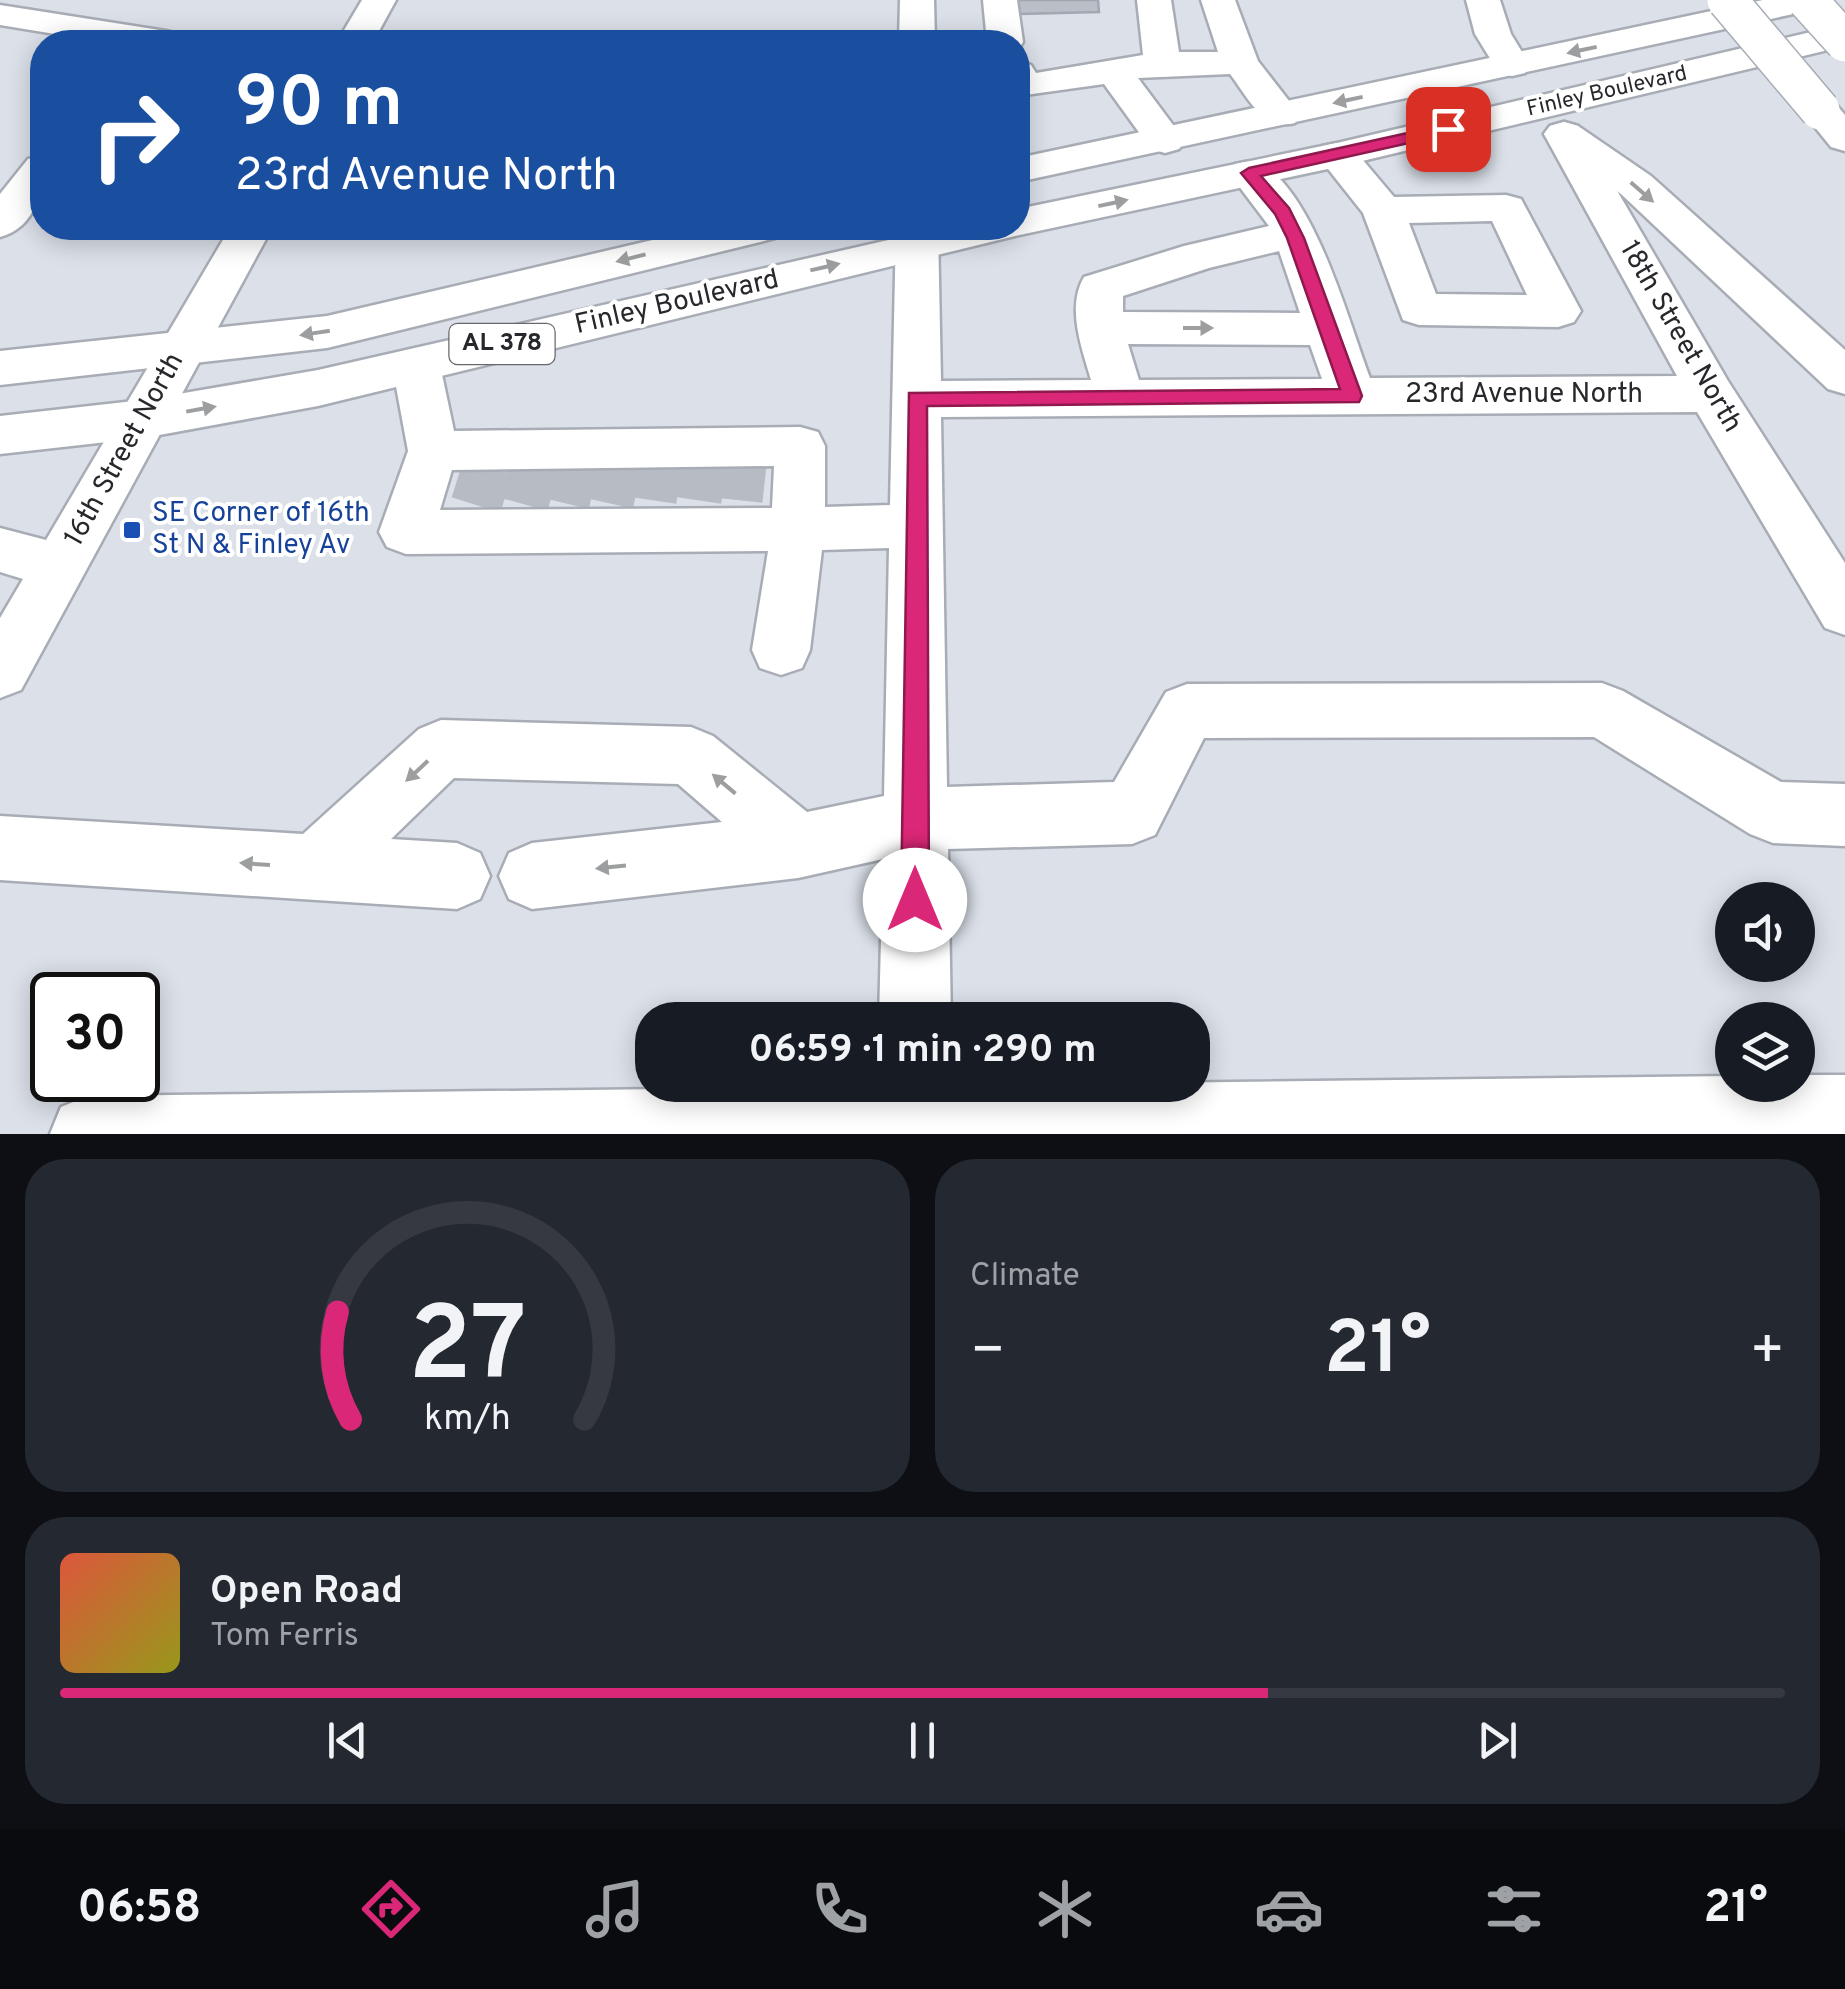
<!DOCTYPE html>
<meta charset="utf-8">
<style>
body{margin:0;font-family:Overpass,sans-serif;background:#242831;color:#f1f3f6;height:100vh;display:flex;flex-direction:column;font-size:38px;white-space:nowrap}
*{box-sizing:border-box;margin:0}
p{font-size:32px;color:#9ea1a6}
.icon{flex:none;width:55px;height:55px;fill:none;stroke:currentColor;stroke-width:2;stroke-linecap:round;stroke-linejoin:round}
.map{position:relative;height:1134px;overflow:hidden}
.sheet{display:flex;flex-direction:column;gap:25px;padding:25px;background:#0d0f14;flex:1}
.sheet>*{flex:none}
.guide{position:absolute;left:30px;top:30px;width:1000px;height:210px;border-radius:40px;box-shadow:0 5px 25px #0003;background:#1a4fa0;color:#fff;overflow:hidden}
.buttons{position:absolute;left:1715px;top:882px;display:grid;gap:20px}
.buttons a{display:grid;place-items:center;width:100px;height:100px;border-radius:50%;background:#171b24;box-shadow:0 5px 25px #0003;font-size:50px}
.speed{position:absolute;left:30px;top:972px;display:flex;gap:20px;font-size:50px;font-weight:700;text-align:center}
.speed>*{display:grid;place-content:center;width:130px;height:130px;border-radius:50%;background:#171b24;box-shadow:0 5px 25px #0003;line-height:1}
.speed .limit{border:5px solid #111;border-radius:15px;background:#fff;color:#111}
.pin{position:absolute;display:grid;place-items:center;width:85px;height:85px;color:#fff;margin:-42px;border-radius:20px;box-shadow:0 5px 15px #0006}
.me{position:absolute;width:110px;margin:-55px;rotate:0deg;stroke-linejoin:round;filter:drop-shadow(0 0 8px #0008)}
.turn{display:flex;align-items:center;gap:35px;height:210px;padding:0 40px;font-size:45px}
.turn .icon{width:130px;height:130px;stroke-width:2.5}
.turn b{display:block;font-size:70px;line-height:85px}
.big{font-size:75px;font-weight:700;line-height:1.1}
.sheet .card{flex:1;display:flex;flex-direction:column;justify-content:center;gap:15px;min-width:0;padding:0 35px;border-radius:40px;background:#242831}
.sheet .dial{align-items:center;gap:0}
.dial svg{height:260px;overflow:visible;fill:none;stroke:#363941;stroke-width:7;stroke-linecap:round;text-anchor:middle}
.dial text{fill:#f1f3f6;stroke:none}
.song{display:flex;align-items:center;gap:30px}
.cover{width:120px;height:120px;border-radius:15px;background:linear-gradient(135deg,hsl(10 70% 55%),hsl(60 70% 35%))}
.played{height:10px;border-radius:5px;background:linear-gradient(90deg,#db2777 70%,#363941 70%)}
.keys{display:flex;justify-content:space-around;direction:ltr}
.heat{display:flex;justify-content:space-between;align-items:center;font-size:55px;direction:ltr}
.sheet .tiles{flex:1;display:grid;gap:25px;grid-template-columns:1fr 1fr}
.card:last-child{grid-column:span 2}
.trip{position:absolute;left:635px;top:1002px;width:575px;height:100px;border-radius:40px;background:#171b24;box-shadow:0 5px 25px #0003;font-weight:700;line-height:100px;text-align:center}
.menu{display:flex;height:160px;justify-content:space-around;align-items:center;background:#090b0e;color:#9ea1a6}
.menu .icon{width:70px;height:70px}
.menu .active{color:#db2777}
.menu b{font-size:45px;color:#f1f3f6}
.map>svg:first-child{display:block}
.building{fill:#b9bec7;stroke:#a2a7b0;stroke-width:2.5}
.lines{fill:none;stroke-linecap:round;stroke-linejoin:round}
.minor-tunnel{stroke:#b7bbc3;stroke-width:51;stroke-dasharray:51 25;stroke-linecap:butt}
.minor-casing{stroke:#a7acb5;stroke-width:5}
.major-casing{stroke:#a7acb5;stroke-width:5}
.highway-casing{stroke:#a7acb5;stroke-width:5}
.minor{fill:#fff;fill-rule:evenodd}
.major{fill:#fff;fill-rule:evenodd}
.highway{fill:#fff;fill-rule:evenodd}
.highway-bridge-casing{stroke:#a7acb5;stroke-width:42;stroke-linecap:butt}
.highway-bridge{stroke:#fff;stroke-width:39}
.oneway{fill:#9d9ea0}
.route{fill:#db2777;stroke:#8e194d;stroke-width:2.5}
.transit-dot{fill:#1a4fb4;stroke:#fff;stroke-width:4}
.labels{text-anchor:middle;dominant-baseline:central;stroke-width:8;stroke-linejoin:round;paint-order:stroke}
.far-street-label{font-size:22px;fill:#26282b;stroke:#fff}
.shield{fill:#fff;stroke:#67686b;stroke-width:2.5}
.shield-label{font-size:25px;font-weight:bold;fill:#26282b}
.street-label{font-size:28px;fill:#26282b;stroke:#fff}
.transit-label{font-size:28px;fill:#164399;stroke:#fff;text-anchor:start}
</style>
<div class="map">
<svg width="1845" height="1134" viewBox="0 0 1845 1134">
<rect width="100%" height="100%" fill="#dbe0e9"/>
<polygon class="building" points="1017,0 1098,0 1099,12 1020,14"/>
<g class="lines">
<g class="minor-tunnel">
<polyline points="651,500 656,466"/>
<polyline points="696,500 701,466"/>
<polyline points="737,500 741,464"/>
<polyline points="564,503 573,466"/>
<polyline points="608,503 616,467"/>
<polyline points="523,504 533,468"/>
<polyline points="476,505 488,467"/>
</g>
<g class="minor-casing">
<g id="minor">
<polygon points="362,0 396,0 373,42 337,42"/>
<polygon points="900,0 934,0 935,42 899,42"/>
<polygon points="983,0 1017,0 1023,42 1018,50 1018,42 987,42"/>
<path d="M1137,0h34l8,52h39l-17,-52h34l23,61 42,54 -5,8c-33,8 -47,-26 -65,-49l-92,4 47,63 -6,8 -14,4 -14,-4 -47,-65 -86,12v-34l13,3 5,8 107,-18z"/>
<polygon points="0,5 166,31 179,34 184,42 104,42 0,25"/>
<path d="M1564,122l14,4 6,8 144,247 117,182v72l-20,-7 -128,-216 -756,5 6,370 167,-5 52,-90 21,-8 415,-1 21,8 158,91 64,2v62l-72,-3 -23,-9 -156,-97 -390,1 -49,97 -23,9 -184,5 3,171h-72l4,-161 -85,19 -266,31 -23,-10 -10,-23 10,-23 23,-10 190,-21 -44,-38 -224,-6 -63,61 66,4 23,10 10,23 -10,23 -23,10 -457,-29v-64l303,18 116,-105 22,-9 250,7 22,9 94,76 77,-16 5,-248 -67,2 -12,100 -8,18 -21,7 -21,-7 -8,-18 16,-99 -362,3 -19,-7 -8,-15 29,-81 -16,-86 7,-12 17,-5 17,5 7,12 14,66 346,-4 18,5 7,14v61l65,-2 6,-277h42l3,153 150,-1c-9,-31 -25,-73 -7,-103l100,-31 85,-20 -40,-53 6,-9c10,-2 20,-5 29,1 53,36 84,155 106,213l307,-2 -133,-242 6,-8zM1279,251l21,62 -177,-1v-16l86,-28zM1128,344l182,1 12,34 -183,1zM774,466l-2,42 -332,2 12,-40z"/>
<path d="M1337,143l14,3 43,51 112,-2 15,4 60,112 -7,11 -16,5 -139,-2 -16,-5 -40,-107 -46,-58 6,-9zM1492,221l35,74 -91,-1 -27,-71z"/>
<path d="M42,156c2,32 -5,71 -42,81v-43l28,-35z"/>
<polygon points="230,228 272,228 21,690 0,698 0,618 23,579 0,572 0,528 46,540"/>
<polygon points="1798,1075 1845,1075 1845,1134 50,1134 61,1107 88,1096 1732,1076 1732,1085 1798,1085"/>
</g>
</g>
<g class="major-casing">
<g id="major">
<polygon points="1763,0 1829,0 1824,7 1812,10 1018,182 1018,158"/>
<polygon points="1845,24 1845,46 1337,167 1015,236 318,406 143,438 0,454 0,416 143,400 318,370 941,228 1018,228 1018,209 1337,143"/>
<polygon points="704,228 781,228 775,238 760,242 327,348 0,385 0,351 327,316"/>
</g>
</g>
<g class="highway-casing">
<g id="highway">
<polygon points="1466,0 1500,0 1511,34 1530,65 1525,73 1512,76 1499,73 1475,34"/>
<polygon points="1820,98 1834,102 1845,115 1845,151 1831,147 1801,110 1806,102"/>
<polygon points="1564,122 1578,126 1651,176 1845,350 1845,394 1828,389 1621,194 1550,142 1544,134 1550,126"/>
</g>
</g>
<use href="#minor" class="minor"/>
<use href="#major" class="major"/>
<use href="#highway" class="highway"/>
<g class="highway-bridge-casing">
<g id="highway-bridge">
<polyline points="1727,0 1820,110"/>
<polyline points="1807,0 1845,42"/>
</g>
</g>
<use href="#highway-bridge" class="highway-bridge"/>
</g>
<defs><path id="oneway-solid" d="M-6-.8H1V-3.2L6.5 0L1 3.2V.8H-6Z" transform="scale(2.5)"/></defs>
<g class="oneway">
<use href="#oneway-solid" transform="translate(1582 50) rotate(168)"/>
<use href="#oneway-solid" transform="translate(1348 100) rotate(168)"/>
<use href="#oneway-solid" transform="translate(1642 192) rotate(41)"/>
<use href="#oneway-solid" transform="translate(1113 203) rotate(-12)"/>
<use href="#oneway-solid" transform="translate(631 258) rotate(166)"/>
<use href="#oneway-solid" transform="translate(825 267) rotate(-13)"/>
<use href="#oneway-solid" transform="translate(1198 328)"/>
<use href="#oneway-solid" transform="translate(315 333) rotate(171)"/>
<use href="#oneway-solid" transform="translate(201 409) rotate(-10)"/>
<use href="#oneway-solid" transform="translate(417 771) rotate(137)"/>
<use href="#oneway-solid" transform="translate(724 784) rotate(-140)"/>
<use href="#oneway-solid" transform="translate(255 864) rotate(-176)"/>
<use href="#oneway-solid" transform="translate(611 867) rotate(174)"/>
</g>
<polygon class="route" points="1448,124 1456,129 1454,133 1261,176 1289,208 1304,238 1362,396 1359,402 927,406 929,900 925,910 915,914 905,910 901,900 909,393 1340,389 1287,238 1275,214 1241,173 1249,168"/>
<rect class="transit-dot" x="122" y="520" width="20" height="20" rx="5"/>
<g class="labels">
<g class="far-street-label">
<text transform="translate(1607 92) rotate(-13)">Finley Boulevard</text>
</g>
<rect class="shield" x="449.5" y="324" width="105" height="40" rx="8"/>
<g class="shield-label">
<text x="502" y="344">AL 378</text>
</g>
<g class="street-label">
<text transform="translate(677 303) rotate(-13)">Finley Boulevard</text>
<text transform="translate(1680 337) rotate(60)">18th Street North</text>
<text x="1524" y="395">23rd Avenue North</text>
<text transform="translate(125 450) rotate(-61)">16th Street North</text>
</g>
<g class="transit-label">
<text x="152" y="514">SE Corner of 16th<tspan x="152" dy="32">St N &amp; Finley Av</tspan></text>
</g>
</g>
</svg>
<div class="buttons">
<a><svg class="icon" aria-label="sound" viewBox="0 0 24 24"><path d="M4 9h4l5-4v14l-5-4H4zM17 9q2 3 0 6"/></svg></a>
<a><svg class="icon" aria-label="layers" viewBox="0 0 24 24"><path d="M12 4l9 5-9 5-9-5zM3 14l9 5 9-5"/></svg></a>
</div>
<div class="speed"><div class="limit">30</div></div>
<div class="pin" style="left:1448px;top:129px;background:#d93025"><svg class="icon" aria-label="arrive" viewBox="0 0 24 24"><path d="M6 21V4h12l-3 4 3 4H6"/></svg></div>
<svg class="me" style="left:915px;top:900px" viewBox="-20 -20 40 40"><circle r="19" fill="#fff"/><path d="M0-13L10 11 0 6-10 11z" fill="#db2777"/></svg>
<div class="trip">06:59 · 1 min · 290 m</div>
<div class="guide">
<div class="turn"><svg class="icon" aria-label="right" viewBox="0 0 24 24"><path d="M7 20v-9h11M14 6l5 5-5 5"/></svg><div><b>90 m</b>23rd Avenue North</div></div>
</div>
</div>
<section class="sheet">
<div class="tiles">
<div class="card dial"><svg viewBox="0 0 100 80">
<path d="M14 69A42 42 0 1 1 86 69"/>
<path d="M14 69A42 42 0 0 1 10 36" stroke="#db2777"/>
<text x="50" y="56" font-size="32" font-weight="700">27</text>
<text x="50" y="72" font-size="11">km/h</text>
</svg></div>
<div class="card"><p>Climate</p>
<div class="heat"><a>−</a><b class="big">21°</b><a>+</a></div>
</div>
<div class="card">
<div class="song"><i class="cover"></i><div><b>Open Road</b><p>Tom Ferris</p></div></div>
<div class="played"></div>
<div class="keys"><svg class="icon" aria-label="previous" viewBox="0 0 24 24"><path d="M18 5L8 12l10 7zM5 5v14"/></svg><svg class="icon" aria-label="pause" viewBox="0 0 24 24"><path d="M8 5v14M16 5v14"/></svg><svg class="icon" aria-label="next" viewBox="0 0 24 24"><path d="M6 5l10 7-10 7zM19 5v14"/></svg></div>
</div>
</div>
</section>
<nav class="menu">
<b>06:58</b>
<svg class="icon active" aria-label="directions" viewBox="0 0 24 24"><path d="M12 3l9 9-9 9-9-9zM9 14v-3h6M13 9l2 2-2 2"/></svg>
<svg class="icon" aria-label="music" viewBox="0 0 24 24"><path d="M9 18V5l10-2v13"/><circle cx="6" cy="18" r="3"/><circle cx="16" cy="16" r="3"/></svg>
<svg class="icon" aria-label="phone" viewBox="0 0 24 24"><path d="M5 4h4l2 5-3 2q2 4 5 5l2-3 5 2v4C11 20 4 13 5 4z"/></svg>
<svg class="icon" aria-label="climate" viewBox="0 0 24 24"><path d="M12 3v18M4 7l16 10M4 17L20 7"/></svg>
<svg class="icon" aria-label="car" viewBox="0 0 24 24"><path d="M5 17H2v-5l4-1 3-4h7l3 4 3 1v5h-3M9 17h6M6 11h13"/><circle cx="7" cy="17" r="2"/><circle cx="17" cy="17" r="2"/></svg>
<svg class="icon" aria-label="filters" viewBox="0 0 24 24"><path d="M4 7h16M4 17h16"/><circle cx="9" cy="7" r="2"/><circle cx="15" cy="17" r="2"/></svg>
<b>21°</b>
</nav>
